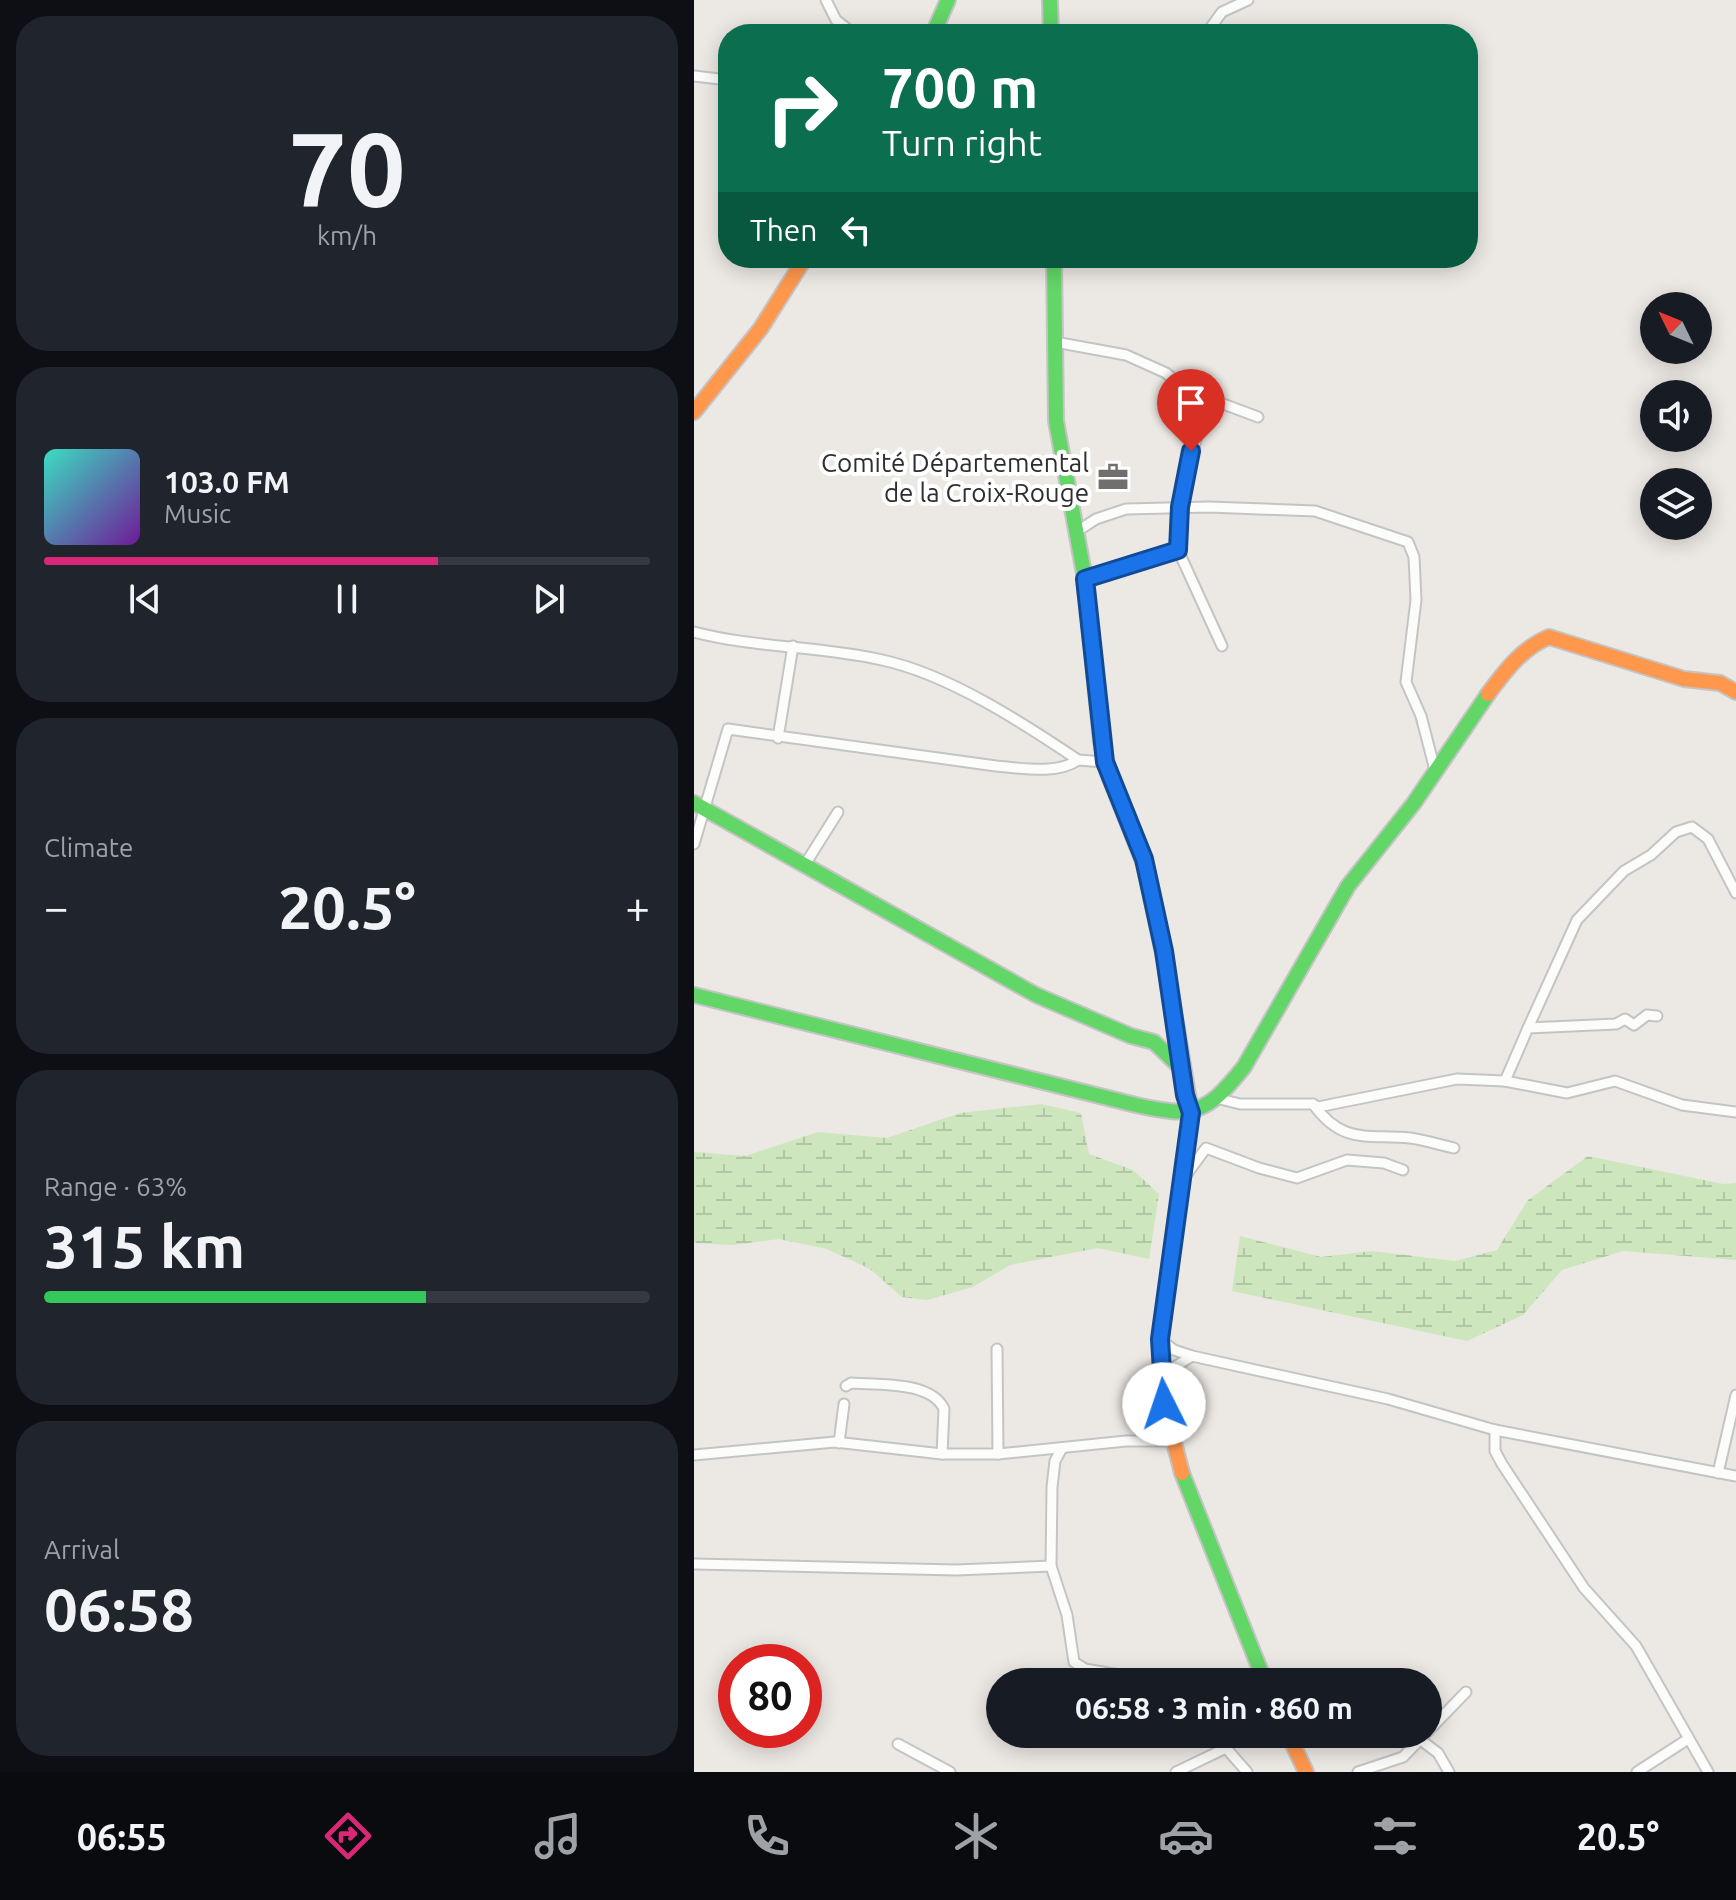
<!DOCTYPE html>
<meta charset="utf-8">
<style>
body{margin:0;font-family:Ubuntu,sans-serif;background:#20242c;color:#f1f3f6;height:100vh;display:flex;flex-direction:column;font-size:30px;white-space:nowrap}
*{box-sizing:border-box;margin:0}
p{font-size:26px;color:#9ea1a6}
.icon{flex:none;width:44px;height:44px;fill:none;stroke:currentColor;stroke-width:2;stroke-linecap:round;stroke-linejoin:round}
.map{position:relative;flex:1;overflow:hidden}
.details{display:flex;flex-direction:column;gap:16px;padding:16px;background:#0d0f14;width:694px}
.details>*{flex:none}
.hud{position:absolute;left:24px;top:24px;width:760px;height:244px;border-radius:32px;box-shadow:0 4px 20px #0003;background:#0b6e4f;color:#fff;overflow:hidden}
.needle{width:52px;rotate:313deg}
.controls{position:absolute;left:946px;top:292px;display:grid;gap:16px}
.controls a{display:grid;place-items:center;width:72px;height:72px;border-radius:50%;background:#171b24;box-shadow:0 4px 20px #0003;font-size:40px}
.speed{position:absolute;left:24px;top:1644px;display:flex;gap:16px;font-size:40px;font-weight:700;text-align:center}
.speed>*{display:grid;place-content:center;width:104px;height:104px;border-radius:50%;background:#171b24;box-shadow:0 4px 20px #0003;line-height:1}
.speed .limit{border:12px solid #d22;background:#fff;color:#111}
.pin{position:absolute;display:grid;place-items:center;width:68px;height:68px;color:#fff;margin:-82px -34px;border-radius:50% 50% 50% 0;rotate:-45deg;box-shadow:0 0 8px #0007}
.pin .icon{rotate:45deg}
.me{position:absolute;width:88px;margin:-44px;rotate:356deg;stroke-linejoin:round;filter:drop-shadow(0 0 6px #0008)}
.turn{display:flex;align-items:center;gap:28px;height:168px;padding:0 32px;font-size:36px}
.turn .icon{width:104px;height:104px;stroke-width:2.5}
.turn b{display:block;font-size:56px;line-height:68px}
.then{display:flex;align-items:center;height:76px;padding:0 32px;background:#0003;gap:16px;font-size:30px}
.big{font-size:60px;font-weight:600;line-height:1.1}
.details .widget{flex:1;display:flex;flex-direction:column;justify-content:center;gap:12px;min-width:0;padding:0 28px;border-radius:32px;background:#20242c}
.details .dial{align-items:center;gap:0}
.dial b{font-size:104px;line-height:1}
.song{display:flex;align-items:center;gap:24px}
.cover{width:96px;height:96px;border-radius:12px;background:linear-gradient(135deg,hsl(170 70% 55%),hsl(280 70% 35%))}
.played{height:8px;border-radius:4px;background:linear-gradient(90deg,#db2777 65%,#363941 65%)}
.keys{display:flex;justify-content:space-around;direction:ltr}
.heat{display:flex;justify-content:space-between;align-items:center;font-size:44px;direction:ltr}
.charge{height:12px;border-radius:6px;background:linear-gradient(90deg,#34c759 63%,#363941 0)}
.trip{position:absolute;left:292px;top:1668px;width:456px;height:80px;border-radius:40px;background:#171b24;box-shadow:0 4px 20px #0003;font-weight:600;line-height:80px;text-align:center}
.menu{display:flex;height:128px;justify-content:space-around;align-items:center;background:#090b0e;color:#9ea1a6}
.menu .icon{width:56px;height:56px}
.menu .selected{color:#db2777}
.menu b{font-size:36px;color:#f1f3f6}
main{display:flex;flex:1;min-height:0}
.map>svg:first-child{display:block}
.wetland{fill:url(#wetland-marsh)}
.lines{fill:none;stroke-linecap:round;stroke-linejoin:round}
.street-casing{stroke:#c5c4c5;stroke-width:13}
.fast-casing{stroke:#c5c4c5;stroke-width:18}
.slow-casing{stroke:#c5c4c5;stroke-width:18}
.street{stroke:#fcfcfb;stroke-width:9}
.fast{stroke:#63d668;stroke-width:14}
.slow{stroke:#ff974d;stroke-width:14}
.route-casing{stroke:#114b97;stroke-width:20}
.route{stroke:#1a73e8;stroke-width:14}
.labels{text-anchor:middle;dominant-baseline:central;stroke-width:8;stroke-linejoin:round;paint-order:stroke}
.poi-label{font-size:26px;fill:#2e2e2e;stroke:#fff;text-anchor:end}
</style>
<main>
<section class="details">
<div class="widget dial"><b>70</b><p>km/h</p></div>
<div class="widget">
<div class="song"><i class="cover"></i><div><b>103.0 FM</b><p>Music</p></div></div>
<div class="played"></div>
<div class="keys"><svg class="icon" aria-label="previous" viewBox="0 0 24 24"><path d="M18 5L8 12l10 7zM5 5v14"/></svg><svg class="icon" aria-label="pause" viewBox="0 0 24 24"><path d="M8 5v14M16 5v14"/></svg><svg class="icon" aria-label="next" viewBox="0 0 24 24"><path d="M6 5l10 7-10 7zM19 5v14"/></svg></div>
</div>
<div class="widget"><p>Climate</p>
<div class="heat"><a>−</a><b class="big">20.5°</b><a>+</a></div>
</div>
<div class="widget"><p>Range · 63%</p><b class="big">315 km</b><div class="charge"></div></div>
<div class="widget"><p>Arrival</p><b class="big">06:58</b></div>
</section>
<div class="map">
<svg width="1042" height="1772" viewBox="0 0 1042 1772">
<defs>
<pattern id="wetland-marsh" width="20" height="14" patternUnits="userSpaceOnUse" patternTransform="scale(2)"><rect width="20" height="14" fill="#cee6be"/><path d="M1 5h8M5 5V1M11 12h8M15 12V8" fill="none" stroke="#b1c6a4"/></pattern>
</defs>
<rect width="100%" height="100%" fill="#ece8e4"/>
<g class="wetland">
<polygon points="347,1104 387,1113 395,1154 439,1170 465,1194 455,1259 404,1248 316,1265 279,1287 233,1300 208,1297 176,1269 133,1249 85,1239 38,1245 0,1243 0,1152 51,1156 124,1132 193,1138 266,1113"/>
<polygon points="894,1156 1029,1184 1042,1183 1042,1260 929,1251 868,1270 829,1315 773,1341 538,1291 546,1236 627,1257 678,1251 761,1261 803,1250 834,1200"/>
</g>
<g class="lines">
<g class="street-casing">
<g id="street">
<polyline points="132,0 142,20 160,34"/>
<polyline points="512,34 528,12 554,0"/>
<polyline points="0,76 34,80"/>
<polyline points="361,342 432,355 472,373 492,390 564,417"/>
<polyline points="514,400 489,484 484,550 528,646"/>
<polyline points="382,532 402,519 432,509 515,507 621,511 714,542 720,557 722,600 712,682 727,716 741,770"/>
<polyline points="391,579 484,550"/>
<path d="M0,632c61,16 126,14 188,28 66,14 141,63 196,100l27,2"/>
<polyline points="84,738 99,646"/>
<path d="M0,844l34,-115 268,37c25,2 61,9 82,-6"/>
<polyline points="110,866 144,812"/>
<polyline points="834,1028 883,920 930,871 957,855 982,832 998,827 1014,839 1042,893"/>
<polyline points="811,1081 834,1028 922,1024 931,1019 940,1025 953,1015 963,1016"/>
<path d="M522,1098l24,6h73c30,41 53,30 97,34 15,2 30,7 44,10"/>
<polyline points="619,1104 624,1107 763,1079 811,1081 873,1093 921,1081 988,1105 1042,1112"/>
<polyline points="490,1178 512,1148 565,1168 603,1178 653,1160 690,1163 709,1170"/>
<polyline points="467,1340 480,1350 498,1356 694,1399 801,1430 1042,1476"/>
<polyline points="303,1349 304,1454"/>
<polyline points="468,1375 498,1356"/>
<path d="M152,1386l5,-3c27,2 80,-2 93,26l-2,45"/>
<polyline points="801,1430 801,1451 808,1464 890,1588 942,1646 1014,1772"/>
<polyline points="145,1443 150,1404"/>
<polyline points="368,1448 361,1461 358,1487 357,1566 373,1615 380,1662 391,1669 466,1682"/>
<polyline points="0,1455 141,1442 248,1454 304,1454 432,1441 477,1441"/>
<polyline points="1024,1473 1042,1395"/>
<polyline points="0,1564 262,1570 357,1566"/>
<polyline points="728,1741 744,1753 755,1772"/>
<polyline points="204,1744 256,1772"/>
<polyline points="532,1748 553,1772"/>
<polyline points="482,1772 532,1748 529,1734"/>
<polyline points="664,1772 709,1757 772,1692"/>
<polyline points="943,1772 994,1739"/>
</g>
</g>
<g class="fast-casing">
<g id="fast">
<polyline points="356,0 357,34"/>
<polyline points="239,34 254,0"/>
<polyline points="360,258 362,421 391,579 407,742 416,778 450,864 475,981"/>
<polyline points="0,803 342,995 437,1036 460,1042 487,1068"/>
<path d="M0,995l442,110c58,13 70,9 108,-38l104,-181 66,-83 74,-109"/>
<polyline points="488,1473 571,1682"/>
</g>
</g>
<g class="slow-casing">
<g id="slow">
<polyline points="0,412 67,328 111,258"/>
<path d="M794,694c17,-23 34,-46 61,-57l135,42 36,4 16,9"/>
<polyline points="475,981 497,1113 466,1339 470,1404 488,1473"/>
<polyline points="594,1734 612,1772"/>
</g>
</g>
<use href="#street" class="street"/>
<use href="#fast" class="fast"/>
<use href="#slow" class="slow"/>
</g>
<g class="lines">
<g class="route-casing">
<polyline id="route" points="470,1404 466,1339 497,1113 491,1095 470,951 450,859 411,762 391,579 484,550 486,507 497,451"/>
</g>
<use href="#route" class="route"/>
</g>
<defs>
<g id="office-bare" transform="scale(2.4)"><path d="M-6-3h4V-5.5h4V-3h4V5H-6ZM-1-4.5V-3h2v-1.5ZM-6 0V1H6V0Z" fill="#706f6e" stroke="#fff" stroke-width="2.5" paint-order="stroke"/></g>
</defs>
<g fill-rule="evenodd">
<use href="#office-bare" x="419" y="477"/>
</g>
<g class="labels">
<g class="poi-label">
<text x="395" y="462">Comité Départemental<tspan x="395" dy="30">de la Croix-Rouge</tspan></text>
</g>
</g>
</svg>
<div class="controls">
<a><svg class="needle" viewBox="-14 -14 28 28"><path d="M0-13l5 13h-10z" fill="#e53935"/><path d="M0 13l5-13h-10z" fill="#9ea1a6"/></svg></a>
<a><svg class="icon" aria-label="sound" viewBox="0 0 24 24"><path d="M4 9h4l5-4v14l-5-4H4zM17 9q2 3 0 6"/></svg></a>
<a><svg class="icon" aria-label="layers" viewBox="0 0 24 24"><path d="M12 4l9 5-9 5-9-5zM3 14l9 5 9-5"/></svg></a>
</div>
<div class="speed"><div class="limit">80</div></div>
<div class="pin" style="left:497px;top:451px;background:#d93025"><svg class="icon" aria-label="arrive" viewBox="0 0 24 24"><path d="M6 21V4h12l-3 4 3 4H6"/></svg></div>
<svg class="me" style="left:470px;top:1404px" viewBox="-20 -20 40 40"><circle r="19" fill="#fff"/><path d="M0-13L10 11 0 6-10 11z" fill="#1a73e8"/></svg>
<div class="trip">06:58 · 3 min · 860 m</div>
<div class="hud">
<div class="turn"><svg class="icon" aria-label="right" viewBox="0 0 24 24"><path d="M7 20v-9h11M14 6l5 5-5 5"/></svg><div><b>700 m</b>Turn right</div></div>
<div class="then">Then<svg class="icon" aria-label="left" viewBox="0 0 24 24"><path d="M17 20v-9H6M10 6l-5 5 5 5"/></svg></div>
</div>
</div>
</main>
<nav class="menu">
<b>06:55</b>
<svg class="icon selected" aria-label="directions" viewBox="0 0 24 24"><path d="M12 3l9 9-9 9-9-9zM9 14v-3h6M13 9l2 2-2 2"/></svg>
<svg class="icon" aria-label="music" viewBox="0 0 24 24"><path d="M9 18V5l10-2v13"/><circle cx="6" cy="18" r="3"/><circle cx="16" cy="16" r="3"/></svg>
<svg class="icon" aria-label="phone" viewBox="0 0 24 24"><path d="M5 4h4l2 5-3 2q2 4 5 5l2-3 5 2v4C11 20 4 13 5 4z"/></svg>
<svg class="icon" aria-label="climate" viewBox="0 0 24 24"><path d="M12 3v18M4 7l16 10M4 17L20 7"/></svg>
<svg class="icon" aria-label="car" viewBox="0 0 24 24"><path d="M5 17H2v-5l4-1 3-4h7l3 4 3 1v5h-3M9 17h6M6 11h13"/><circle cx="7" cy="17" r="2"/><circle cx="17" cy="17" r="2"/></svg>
<svg class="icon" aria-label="filters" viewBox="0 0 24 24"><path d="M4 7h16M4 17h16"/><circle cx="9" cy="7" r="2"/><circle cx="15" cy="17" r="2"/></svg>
<b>20.5°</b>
</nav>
